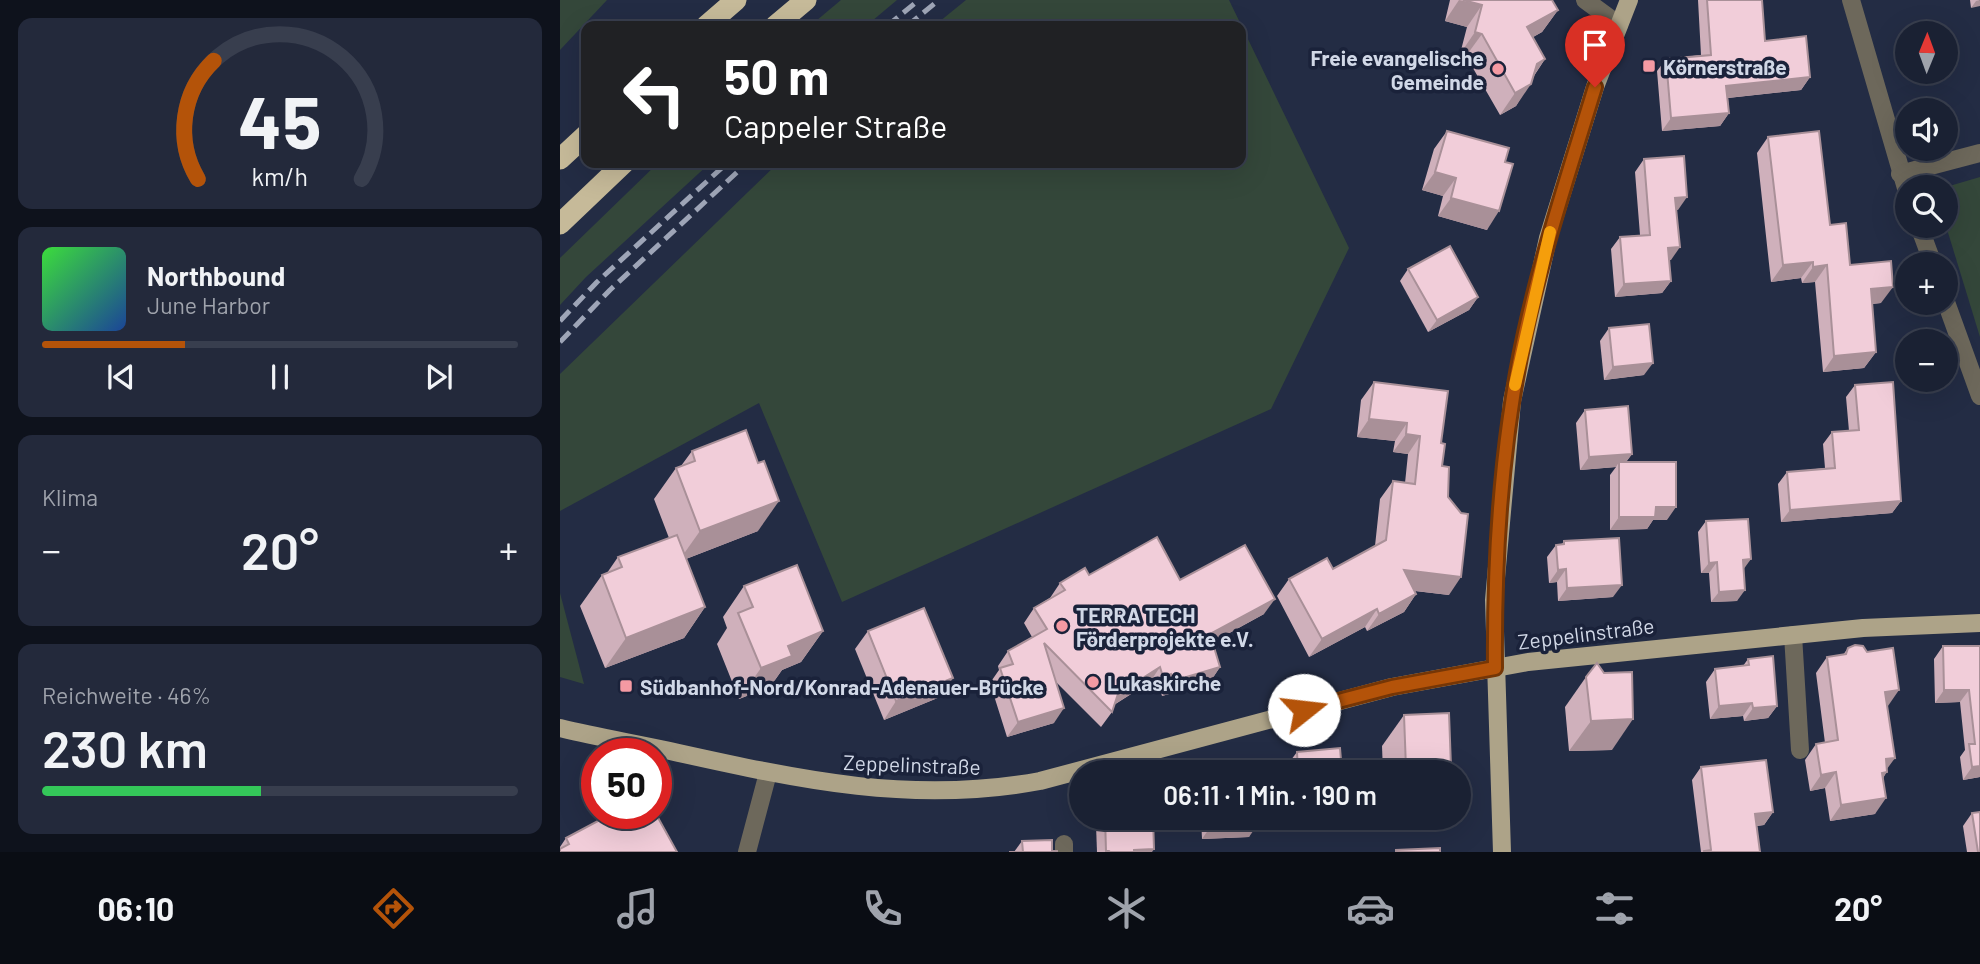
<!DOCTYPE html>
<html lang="de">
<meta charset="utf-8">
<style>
body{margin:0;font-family:Barlow,sans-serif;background:#23293b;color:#f1f3f6;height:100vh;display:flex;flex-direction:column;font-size:26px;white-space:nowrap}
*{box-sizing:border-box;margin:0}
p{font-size:23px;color:#9fa3ac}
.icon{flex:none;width:38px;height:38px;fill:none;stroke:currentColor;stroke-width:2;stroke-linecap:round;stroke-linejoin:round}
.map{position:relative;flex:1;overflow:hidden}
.drawer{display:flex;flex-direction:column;gap:18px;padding:18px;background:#0e121c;width:560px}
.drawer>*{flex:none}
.guide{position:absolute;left:21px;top:21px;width:665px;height:147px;border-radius:14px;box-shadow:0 7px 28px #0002,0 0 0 2px #383e4e;background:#202124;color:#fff;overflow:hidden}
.needle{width:46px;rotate:1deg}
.fabs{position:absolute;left:1335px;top:21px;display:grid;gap:14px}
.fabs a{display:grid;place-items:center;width:63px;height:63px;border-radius:50%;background:#1a2133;box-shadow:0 7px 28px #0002,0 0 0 2px #383e4e;font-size:35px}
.speed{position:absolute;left:21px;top:738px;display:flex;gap:14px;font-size:35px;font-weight:700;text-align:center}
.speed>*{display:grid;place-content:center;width:91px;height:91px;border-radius:50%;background:#1a2133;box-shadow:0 7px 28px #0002,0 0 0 2px #383e4e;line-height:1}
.speed .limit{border:10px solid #d22;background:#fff;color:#111}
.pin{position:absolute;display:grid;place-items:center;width:60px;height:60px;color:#fff;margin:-72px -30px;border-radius:50% 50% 50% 0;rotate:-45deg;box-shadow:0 0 7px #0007}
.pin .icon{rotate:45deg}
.me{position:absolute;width:77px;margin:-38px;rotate:74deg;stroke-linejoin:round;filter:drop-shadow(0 0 5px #0008)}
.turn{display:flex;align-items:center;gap:24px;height:147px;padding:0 28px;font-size:32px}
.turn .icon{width:91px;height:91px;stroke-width:2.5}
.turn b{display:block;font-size:49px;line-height:60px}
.big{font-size:52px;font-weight:600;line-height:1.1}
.drawer .widget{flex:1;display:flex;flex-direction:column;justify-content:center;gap:10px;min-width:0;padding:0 24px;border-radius:14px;background:#23293b}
.drawer .dial{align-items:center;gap:0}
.dial svg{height:182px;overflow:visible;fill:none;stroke:#383e4e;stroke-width:7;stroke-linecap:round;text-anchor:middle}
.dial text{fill:#f1f3f6;stroke:none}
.song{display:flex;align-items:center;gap:21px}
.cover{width:84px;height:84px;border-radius:10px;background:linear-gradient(135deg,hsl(120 70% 55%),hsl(220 70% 35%))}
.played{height:7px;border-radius:4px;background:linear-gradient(90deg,#b45309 30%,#383e4e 30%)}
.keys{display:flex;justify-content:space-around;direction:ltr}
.heat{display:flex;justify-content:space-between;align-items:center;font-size:38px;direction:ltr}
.charge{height:10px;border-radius:5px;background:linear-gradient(90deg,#34c759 46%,#383e4e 0)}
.trip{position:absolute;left:509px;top:760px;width:402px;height:70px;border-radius:35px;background:#1a2133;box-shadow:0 7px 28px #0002,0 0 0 2px #383e4e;font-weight:600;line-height:70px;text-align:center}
.tabs{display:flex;height:112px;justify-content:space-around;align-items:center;background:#0a0d14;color:#9fa3ac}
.tabs .icon{width:49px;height:49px}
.tabs .on{color:#b45309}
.tabs b{font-size:32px;color:#f1f3f6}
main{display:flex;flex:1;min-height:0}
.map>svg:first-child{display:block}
.green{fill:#34473a}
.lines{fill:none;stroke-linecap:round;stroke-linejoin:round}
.minor{stroke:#6d685b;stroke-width:18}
.major{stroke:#ada388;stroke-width:18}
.highway{stroke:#c6ba99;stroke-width:21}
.rail{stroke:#9ea5b7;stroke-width:5;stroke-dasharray:14 7;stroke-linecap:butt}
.wall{fill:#cfb0bb}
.shaded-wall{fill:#a99098}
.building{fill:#f1cdd9;stroke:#a99098;stroke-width:2}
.route-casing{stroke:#753606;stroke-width:18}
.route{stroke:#b45309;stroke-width:12}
.slow{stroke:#f59e0b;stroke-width:12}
.poi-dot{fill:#f49aa3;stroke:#1a223a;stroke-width:2.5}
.labels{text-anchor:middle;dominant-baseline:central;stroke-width:7;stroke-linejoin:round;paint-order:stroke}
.poi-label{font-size:21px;font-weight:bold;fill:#d1d8e7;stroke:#1a223a;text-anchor:start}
.street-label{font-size:21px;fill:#d1d8e7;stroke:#1a223a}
</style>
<main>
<section class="drawer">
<div class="widget dial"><svg viewBox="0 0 100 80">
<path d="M14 69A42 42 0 1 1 86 69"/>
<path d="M14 69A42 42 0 0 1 21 17" stroke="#b45309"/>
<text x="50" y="56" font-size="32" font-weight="700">45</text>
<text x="50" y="72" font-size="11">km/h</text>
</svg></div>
<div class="widget">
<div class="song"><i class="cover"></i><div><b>Northbound</b><p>June Harbor</p></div></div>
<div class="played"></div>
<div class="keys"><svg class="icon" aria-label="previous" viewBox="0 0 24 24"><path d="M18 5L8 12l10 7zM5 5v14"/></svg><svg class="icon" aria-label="pause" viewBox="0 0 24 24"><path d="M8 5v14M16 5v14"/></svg><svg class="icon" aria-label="next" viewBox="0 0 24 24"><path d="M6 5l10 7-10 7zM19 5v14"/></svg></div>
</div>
<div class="widget"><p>Klima</p>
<div class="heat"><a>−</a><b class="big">20°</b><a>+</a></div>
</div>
<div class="widget"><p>Reichweite · 46%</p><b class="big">230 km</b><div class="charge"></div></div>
</section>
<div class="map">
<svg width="1420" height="852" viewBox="0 0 1420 852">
<rect width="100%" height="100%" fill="#232c44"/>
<g class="green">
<polygon points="0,0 47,0 0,50"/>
<polygon points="281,0 337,0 306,26 250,26"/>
<polygon points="406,0 669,0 789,248 711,409 282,602 199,403 0,511 0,374 218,163 681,163 681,26 374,26"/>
<polygon points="98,163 150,163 26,277 0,305 0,258"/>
<polygon points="1420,177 1420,337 1386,226 1386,187"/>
<polygon points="0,593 24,684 0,677"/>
</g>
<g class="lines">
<g class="minor">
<polyline points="1025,0 1059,25"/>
<polyline points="1291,0 1348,195"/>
<polyline points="1340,174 1420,153"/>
<polyline points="1359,226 1373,264"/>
<polyline points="1386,302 1420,396"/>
<polyline points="1233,635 1240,750"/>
<polyline points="504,844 504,852"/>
<polyline points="187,852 208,773"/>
</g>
<g class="major">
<path d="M0,728c37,9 73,15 110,23 127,28 240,54 370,30l352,-94 136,-25 335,-34 117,-5"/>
<polyline points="942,852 934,600 952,401 988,238 1035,87 1069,0"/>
</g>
<g class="highway">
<polyline points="146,26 176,0"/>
<polyline points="215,26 246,0"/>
<polyline points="0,159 26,135"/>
<polyline points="0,224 64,163"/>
</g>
<g class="rail">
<polyline points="327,26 359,0"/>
<polyline points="347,26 379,0"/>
<polyline points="0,321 37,282 167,163"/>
<polyline points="0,342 50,290 187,163"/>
</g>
</g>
<g class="wall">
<polygon points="890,0 992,0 998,10 982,32 973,37 985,59 974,76 956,106 940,115 906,56 900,54 907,27 885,21"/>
<polygon points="1138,0 1202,0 1205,41 1250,77 1241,90 1168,98 1169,113 1160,126 1102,131 1097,71 1106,59 1141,55"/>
<polygon points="1410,0 1420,0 1411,8"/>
<polygon points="887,131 945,162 927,230 878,216 883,196 862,190 874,149"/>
<polygon points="1208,137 1270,225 1290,265 1321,303 1312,304 1316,352 1304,368 1263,372 1255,282 1242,283 1241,278 1211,282 1197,153"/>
<polygon points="1084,159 1118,210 1116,210 1111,260 1109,260 1111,281 1102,293 1055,297 1051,249 1060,237 1080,235 1075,172"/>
<polygon points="848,269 918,297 909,310 868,332 840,281"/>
<polygon points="1049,328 1084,375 1044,380 1040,341"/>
<polygon points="814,382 881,443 882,466 888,497 889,595 855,591 856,594 844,612 807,631 805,627 749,657 717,596 729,579 773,569 815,546 820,499 833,481 845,483 848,454 833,452 835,441 797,437 801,400"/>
<polygon points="1295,385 1341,501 1332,513 1221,522 1218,484 1227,472 1265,468 1263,444 1272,432 1289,431 1286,397"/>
<polygon points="1025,410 1072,454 1066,462 1107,520 1093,520 1087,529 1050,530 1050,475 1056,467 1020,470 1016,423"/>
<polygon points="132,451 198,531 126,559 145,607 124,638 45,668 20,606 42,575 47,573 58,557 109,538 94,499 116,468 121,466"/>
<polygon points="1146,521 1184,570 1177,601 1151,602 1149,573 1141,573 1138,532"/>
<polygon points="1004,541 1053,597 998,601 997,582 989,583 987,557 996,545 1002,544"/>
<polygon points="529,575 620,580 704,614 653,642 660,667 650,682 602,696 600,689 593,692 590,682 554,705 552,712 541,727 495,681 494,723 447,737 430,683 439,670 438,666 448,651 472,637 464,623 474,608 490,598 500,583"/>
<polygon points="184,586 263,631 241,662 222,670 210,687 179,699 157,644 167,628 163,617"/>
<polygon points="308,631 380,697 324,720 295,649"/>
<polygon points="1383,646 1420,646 1420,777 1403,780 1400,757 1405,750 1400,702 1375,703 1374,659"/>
<polygon points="1288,648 1328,706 1327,769 1323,779 1315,814 1270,821 1265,788 1250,791 1245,760 1256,744 1265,743 1256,673 1267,657 1283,655"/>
<polygon points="1188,659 1217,706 1208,718 1184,721 1183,716 1150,719 1146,682 1155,669 1183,666"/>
<polygon points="1026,677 1052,750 1009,751 1005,707"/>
<polygon points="844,715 888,772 823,772 822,746"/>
<polygon points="737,752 782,772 728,772 728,764"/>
<polygon points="1141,767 1213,812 1204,825 1197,826 1200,852 1141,852 1132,780"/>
<polygon points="1412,813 1420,852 1407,852 1403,826"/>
<polygon points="47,814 96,814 0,852 0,847 6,838 44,818"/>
<polygon points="542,817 593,817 592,852 537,852 536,825"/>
<polygon points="641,817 697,817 689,837 642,839"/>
<polygon points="462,841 492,851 454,852"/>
</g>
<g class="shaded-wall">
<polygon points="899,0 922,5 907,27 885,21"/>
<polygon points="1420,0 1420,6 1411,8 1416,1"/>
<polygon points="998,10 982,32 952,49 967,27"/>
<polygon points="915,32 922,34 906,56 900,54"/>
<polygon points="985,59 970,81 977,64"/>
<polygon points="1250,77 1241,90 1158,99 1166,86"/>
<polygon points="971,84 956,106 940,115 955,93"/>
<polygon points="1169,113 1160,126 1102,131 1111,118"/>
<polygon points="875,172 896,178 883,196 862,190"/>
<polygon points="1127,197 1118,210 1106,210 1115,198"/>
<polygon points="891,198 939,211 927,230 878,216"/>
<polygon points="1120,247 1111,260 1099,261 1108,248"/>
<polygon points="1253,262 1241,278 1211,282 1223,265"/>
<polygon points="1267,265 1255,282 1242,283 1253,267"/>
<polygon points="1111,281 1102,293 1055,297 1064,284"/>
<polygon points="1333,287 1321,303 1299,305 1311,289"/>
<polygon points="918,297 909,310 868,332 877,320"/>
<polygon points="1316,352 1304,368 1263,372 1274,356"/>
<polygon points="1093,363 1084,375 1044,380 1053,367"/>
<polygon points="809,419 847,423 835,441 797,437"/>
<polygon points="846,434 860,436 848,454 833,452"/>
<polygon points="1072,454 1063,466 1059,462 1056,467 1020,470 1029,457"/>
<polygon points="219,501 198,531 118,562 140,531"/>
<polygon points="1341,501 1332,513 1221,522 1230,510"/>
<polygon points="1096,507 1116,507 1107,520 1093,520 1087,529 1050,530 1059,517"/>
<polygon points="1191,559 1183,570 1183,560"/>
<polygon points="1157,562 1149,573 1141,573 1149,563"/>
<polygon points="1006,569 997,582 989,583 998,570"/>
<polygon points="844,570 901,577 889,595 831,588"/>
<polygon points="1062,585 1053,597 998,601 1007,588"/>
<polygon points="1185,590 1177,601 1151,602 1159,592"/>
<polygon points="856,594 844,612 807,631 819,614"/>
<polygon points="715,599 704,614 640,649 650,634"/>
<polygon points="145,607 124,638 45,668 66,638"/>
<polygon points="817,609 805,627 749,657 762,639"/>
<polygon points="263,631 241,662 222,670 210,687 179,699 201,668 228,646"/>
<polygon points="600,667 590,682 547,709 558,694"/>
<polygon points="660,667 650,682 602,696 613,681"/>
<polygon points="611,674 600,689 593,692 603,677"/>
<polygon points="393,678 380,697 324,720 336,701"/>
<polygon points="1339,690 1328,706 1314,708 1325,692"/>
<polygon points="1384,690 1409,690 1400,702 1375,703"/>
<polygon points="1192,703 1183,716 1150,719 1159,706"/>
<polygon points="1217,706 1208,718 1184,721 1193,708"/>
<polygon points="504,708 494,723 447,737 458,722"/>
<polygon points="1073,719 1052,750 1009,751 1031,721"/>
<polygon points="1335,758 1324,773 1327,772 1316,788 1326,759"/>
<polygon points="1420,766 1420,777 1403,780 1412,767"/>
<polygon points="891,767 888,772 844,772 846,768"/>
<polygon points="1276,772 1265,788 1250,791 1261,775"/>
<polygon points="1326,798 1315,814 1270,821 1281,805"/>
<polygon points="1213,812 1204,825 1186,827 1195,814"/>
<polygon points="698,824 689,837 642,839 651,826"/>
<polygon points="594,849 592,852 573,852 574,850"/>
</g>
<g class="building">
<polygon points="903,0 992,0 998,10 967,27 985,59 977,64 971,84 955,93 922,34 915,32 922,5"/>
<polygon points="1147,0 1202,0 1205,41 1246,36 1250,77 1166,86 1169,113 1111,118 1106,59 1151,55"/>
<polygon points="887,131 949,148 945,162 953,164 939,211 891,198 896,178 875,172"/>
<polygon points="1259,131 1270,225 1286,223 1290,265 1331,261 1333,287 1311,289 1316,352 1274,356 1267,265 1253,267 1253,262 1223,265 1208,137"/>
<polygon points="1124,156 1127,197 1115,198 1120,247 1108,248 1111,281 1064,284 1060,237 1090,235 1084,159"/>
<polygon points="890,246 918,297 877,320 848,269"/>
<polygon points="1089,324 1093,363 1053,367 1049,328"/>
<polygon points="814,382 888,391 881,443 885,444 882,466 889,467 888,497 901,513 908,514 901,577 844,570 856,594 819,614 817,609 762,639 729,579 767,558 773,569 826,540 833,481 855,484 860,436 846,434 847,423 809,419"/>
<polygon points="1333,382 1341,501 1230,510 1227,472 1275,468 1272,432 1299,430 1295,385"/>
<polygon points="1068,406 1072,454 1029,457 1025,410"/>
<polygon points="186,430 198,463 204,461 219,501 140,531 116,468 135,461 132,451"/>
<polygon points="1059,462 1116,462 1116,507 1096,507 1095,517 1059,517"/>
<polygon points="1188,519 1191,559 1183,560 1185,590 1159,592 1157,562 1149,563 1146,521"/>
<polygon points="117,535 145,607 66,638 42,575 62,567 58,557"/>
<polygon points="597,537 620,580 685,545 715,599 650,634 660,667 613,681 611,674 603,677 600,667 558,694 552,712 484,643 504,708 458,722 440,668 453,664 448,651 487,629 474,608 505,590 500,583 525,568 529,575"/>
<polygon points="1059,538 1062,585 1007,588 1006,569 998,570 996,545 1004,544 1004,541"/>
<polygon points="237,565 263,631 228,646 232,656 201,668 178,613 193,607 184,586"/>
<polygon points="364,608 393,678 336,701 308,631"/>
<polygon points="1295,645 1303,646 1307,652 1333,648 1339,690 1325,692 1335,758 1326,759 1327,772 1322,773 1326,798 1281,805 1276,772 1261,775 1256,744 1278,740 1267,657 1286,654 1288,648"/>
<polygon points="1383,646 1420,646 1420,766 1412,767 1409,744 1415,744 1409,690 1384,690"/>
<polygon points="1213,656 1217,706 1193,708 1192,703 1159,706 1155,669 1189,665 1188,659"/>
<polygon points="1037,663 1044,673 1072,672 1073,719 1031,721 1026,677"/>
<polygon points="889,713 891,767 846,768 844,715"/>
<polygon points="780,748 782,772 738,772 737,752"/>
<polygon points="1206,760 1213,812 1195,814 1200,852 1144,852 1144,851 1151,850 1141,767"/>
<polygon points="1420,812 1420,852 1418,852 1412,813"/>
<polygon points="51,814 96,814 117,852 0,852 0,849 9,844 6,838"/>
<polygon points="545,817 593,817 594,849 574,850 574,852 550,852 549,851 546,851"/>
<polygon points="651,817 697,817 698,824 651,826"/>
<polygon points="492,840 492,851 497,851 497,852 449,852 463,852 462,841"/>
<polygon points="880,848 880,852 836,852 836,850"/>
</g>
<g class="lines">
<g class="route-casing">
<path id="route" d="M744,710l88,-23 103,-19c-1,-111 6,-226 30,-335 18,-83 45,-164 70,-246"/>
</g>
<use href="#route" class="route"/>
<polyline class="slow" points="955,385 990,232"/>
</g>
<g class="poi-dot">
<rect x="1082" y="59" width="14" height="14" rx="3.5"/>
<circle cx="938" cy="69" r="7"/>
<circle cx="502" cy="626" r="7"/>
<circle cx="533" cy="682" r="7"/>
<rect x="59" y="679" width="14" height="14" rx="3.5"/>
</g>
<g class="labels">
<g class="poi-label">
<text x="924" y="57" text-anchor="end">Freie evangelische<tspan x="924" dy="24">Gemeinde</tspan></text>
<text x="1103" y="66">Körnerstraße</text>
<text x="516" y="614">TERRA TECH<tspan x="516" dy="24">Förderprojekte e.V.</tspan></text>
<text x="547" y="682">Lukaskirche</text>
<text x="80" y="686">Südbanhof-Nord/Konrad-Adenauer-Brücke</text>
</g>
<g class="street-label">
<text transform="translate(1026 633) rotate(-7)">Zeppelinstraße</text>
<text transform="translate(352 764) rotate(2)">Zeppelinstraße</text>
</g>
</g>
</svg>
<div class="fabs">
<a><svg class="needle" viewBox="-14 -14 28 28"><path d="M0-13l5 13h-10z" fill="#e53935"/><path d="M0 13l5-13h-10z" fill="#9fa3ac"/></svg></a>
<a><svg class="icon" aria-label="sound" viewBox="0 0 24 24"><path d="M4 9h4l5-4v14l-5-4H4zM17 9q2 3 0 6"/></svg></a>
<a><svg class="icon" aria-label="search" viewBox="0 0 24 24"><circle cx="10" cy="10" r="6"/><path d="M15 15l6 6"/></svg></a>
<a>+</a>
<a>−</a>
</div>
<div class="speed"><div class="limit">50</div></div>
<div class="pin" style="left:1035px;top:87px;background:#d93025"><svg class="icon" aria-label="arrive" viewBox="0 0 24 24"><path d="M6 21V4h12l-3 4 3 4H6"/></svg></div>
<svg class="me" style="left:744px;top:710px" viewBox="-20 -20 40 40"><circle r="19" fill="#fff"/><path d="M0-13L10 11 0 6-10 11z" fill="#b45309"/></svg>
<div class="trip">06:11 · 1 Min. · 190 m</div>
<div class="guide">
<div class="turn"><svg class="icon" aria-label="left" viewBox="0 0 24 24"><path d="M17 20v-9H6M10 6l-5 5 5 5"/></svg><div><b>50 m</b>Cappeler Straße</div></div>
</div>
</div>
</main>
<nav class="tabs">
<b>06:10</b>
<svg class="icon on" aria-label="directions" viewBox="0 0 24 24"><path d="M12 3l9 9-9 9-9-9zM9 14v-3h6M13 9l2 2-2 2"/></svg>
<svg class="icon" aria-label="music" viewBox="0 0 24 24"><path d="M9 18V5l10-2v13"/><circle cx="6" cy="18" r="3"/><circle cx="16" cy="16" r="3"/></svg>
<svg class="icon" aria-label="phone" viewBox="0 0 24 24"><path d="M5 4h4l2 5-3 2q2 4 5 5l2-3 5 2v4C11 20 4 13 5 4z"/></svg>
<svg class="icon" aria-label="climate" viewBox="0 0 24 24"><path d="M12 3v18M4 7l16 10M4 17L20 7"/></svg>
<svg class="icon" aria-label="car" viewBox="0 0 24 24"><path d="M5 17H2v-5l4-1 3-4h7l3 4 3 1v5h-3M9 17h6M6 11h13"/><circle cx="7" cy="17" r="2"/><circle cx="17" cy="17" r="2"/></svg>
<svg class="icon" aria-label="filters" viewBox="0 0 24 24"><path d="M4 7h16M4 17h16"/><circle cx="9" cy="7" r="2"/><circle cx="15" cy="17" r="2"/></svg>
<b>20°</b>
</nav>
